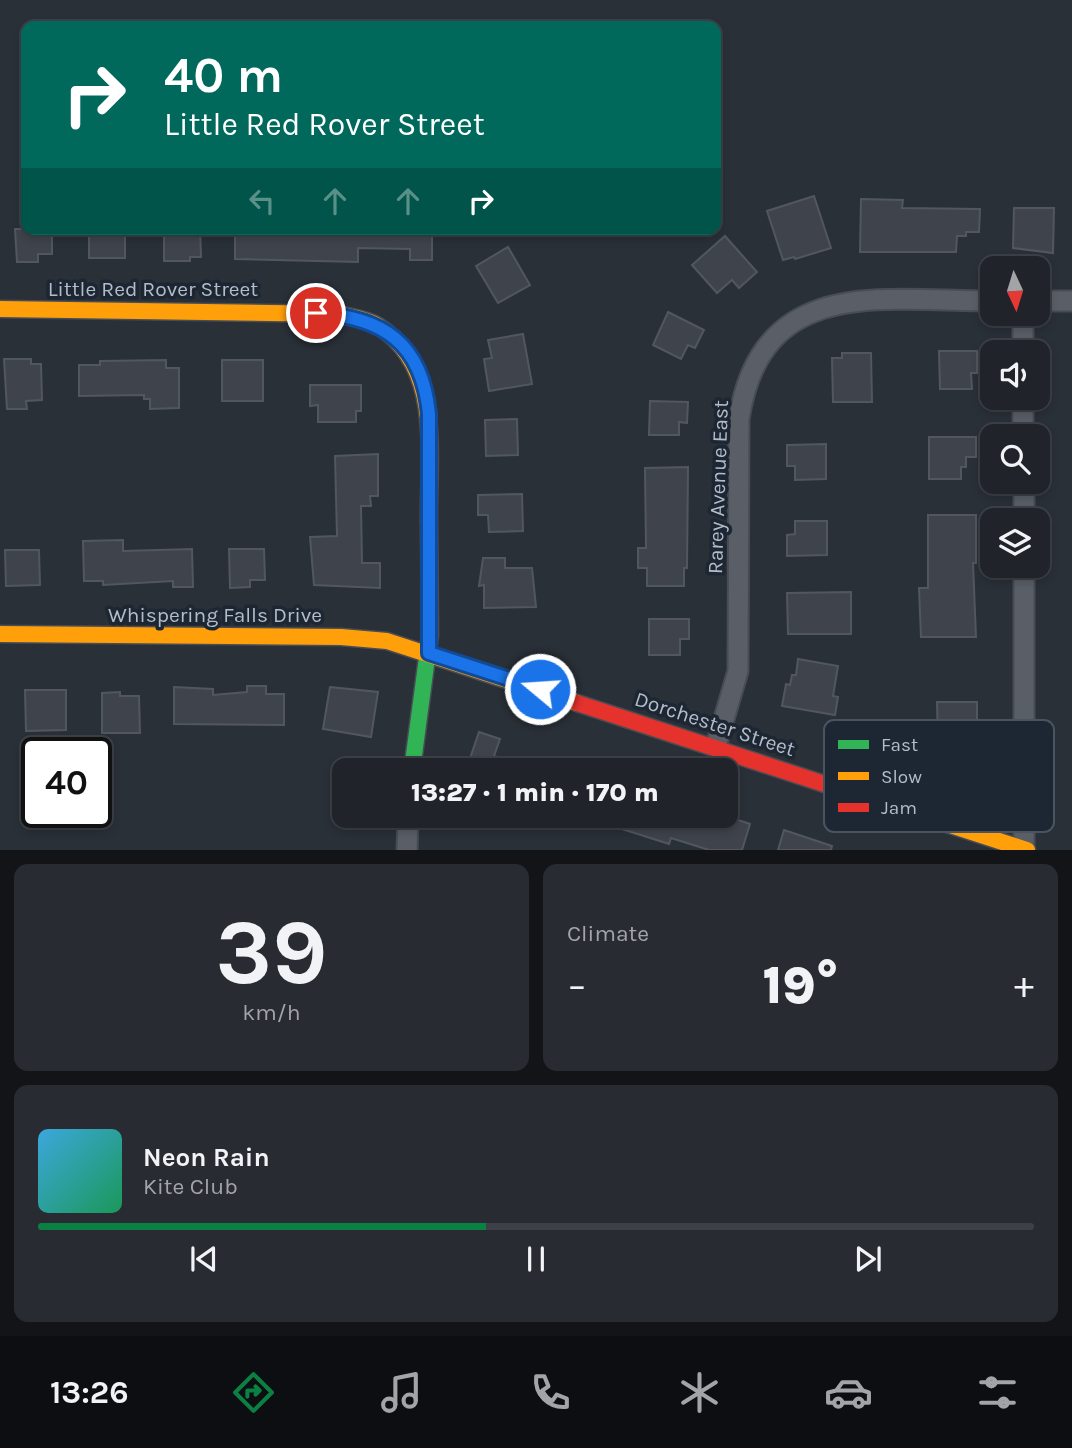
<!DOCTYPE html>
<meta charset="utf-8">
<style>
body{margin:0;font-family:Karla,sans-serif;background:#282c32;color:#f1f3f6;height:100vh;display:flex;flex-direction:column;font-size:26px;white-space:nowrap}
*{box-sizing:border-box;margin:0}
p{font-size:23px;color:#a2a4a8}
.icon{flex:none;width:38px;height:38px;fill:none;stroke:currentColor;stroke-width:2;stroke-linecap:round;stroke-linejoin:round}
.map{position:relative;height:850px;overflow:hidden}
.side{display:flex;flex-direction:column;gap:14px;padding:14px;background:#121417;flex:1}
.side>*{flex:none}
.guide{position:absolute;left:21px;top:21px;width:700px;height:214px;border-radius:14px;box-shadow:0 4px 10px #0003,0 0 0 2px #3d4147;background:#00695c;color:#fff;overflow:hidden}
.needle{width:46px;rotate:176deg}
.buttons{position:absolute;left:980px;top:256px;display:grid;gap:14px}
.buttons a{display:grid;place-items:center;width:70px;height:70px;border-radius:14px;background:#20242a;box-shadow:0 4px 10px #0003,0 0 0 2px #3d4147;font-size:35px}
.speed{position:absolute;left:21px;top:737px;display:flex;gap:14px;font-size:35px;font-weight:700;text-align:center}
.speed>*{display:grid;place-content:center;width:91px;height:91px;border-radius:50%;background:#20242a;box-shadow:0 4px 10px #0003,0 0 0 2px #3d4147;line-height:1}
.speed .limit{border:4px solid #111;border-radius:10px;background:#fff;color:#111}
.pin{position:absolute;display:grid;place-items:center;width:60px;height:60px;color:#fff;margin:-30px;border:4px solid #fff;border-radius:50%;box-shadow:0 2px 7px #0007}
.me{position:absolute;width:77px;margin:-38px;rotate:288deg;stroke-linejoin:round;filter:drop-shadow(0 0 5px #0008)}
.turn{display:flex;align-items:center;gap:24px;height:147px;padding:0 28px;font-size:32px}
.turn .icon{width:91px;height:91px;stroke-width:2.5}
.turn b{display:block;font-size:49px;line-height:60px}
.lanes{display:flex;align-items:center;height:66px;padding:0 28px;background:#0003;justify-content:center;gap:35px;direction:ltr}
.lanes .off{opacity:.35}
.big{font-size:52px;font-weight:800;line-height:1.1}
.side .card{flex:1;display:flex;flex-direction:column;justify-content:center;gap:10px;min-width:0;padding:0 24px;border-radius:14px;background:#282c32}
.side .dial{align-items:center;gap:0}
.dial b{font-size:91px;line-height:1}
.song{display:flex;align-items:center;gap:21px}
.cover{width:84px;height:84px;border-radius:10px;background:linear-gradient(135deg,hsl(200 70% 55%),hsl(150 70% 35%))}
.played{height:7px;border-radius:4px;background:linear-gradient(90deg,#0b8043 45%,#3d4147 45%)}
.keys{display:flex;justify-content:space-around;direction:ltr}
.heat{display:flex;justify-content:space-between;align-items:center;font-size:38px;direction:ltr}
.side .tiles{flex:1;display:grid;gap:14px;grid-template-columns:1fr 1fr}
.card:last-child{grid-column:span 2}
.trip{position:absolute;left:332px;top:758px;width:406px;height:70px;border-radius:14px;background:#20242a;box-shadow:0 4px 10px #0003,0 0 0 2px #3d4147;font-weight:800;line-height:70px;text-align:center}
.menu{display:flex;height:112px;justify-content:space-around;align-items:center;background:#0d0e11;color:#a2a4a8}
.menu .icon{width:49px;height:49px}
.menu .selected{color:#0b8043}
.menu b{font-size:32px;color:#f1f3f6}
.map>svg:first-child{display:block}
.building{fill:#3f444c;stroke:#52575f;stroke-width:2}
.lines{fill:none;stroke-linecap:round;stroke-linejoin:round}
.street-casing{stroke:#484c55;stroke-width:23}
.fast-casing{stroke:#484c55;stroke-width:19}
.slow-casing{stroke:#484c55;stroke-width:19}
.jam-casing{stroke:#484c55;stroke-width:19}
.street{stroke:#5a5e66;stroke-width:19}
.fast{stroke:#30b455;stroke-width:16}
.slow{stroke:#ff9f0a;stroke-width:16}
.jam{stroke:#e5322d;stroke-width:16}
.route-casing{stroke:#114b97;stroke-width:18}
.route{stroke:#1a73e8;stroke-width:12}
.labels{text-anchor:middle;dominant-baseline:central;stroke-width:7;stroke-linejoin:round;paint-order:stroke}
.street-label{font-size:21px;fill:#b4bcc9;stroke:#1d2633}
.key{fill:#1d2633;stroke:#4a5360;stroke-width:2}
.key-label{font-size:19px;fill:#b4bcc9}
</style>
<div class="map">
<svg width="1072" height="850" viewBox="0 0 1072 850">
<rect width="100%" height="100%" fill="#2a3038"/>
<g class="building">
<polygon points="814,196 831,248 795,259 794,257 783,260 767,211"/>
<polygon points="861,199 903,200 902,208 980,209 979,232 966,232 966,236 957,236 956,252 860,252"/>
<polygon points="1014,208 1054,208 1053,253 1013,248"/>
<polygon points="15,229 52,229 52,254 38,254 38,262 17,262"/>
<rect x="89" y="229" width="36" height="29"/>
<polygon points="164,229 200,229 201,257 190,257 190,261 164,261"/>
<polygon points="235,229 432,229 432,260 410,260 410,249 358,248 358,262 235,259"/>
<polygon points="725,236 757,272 739,288 732,280 717,293 692,265"/>
<polygon points="508,247 530,285 498,303 476,266"/>
<polygon points="668,312 704,330 695,348 688,345 681,359 653,345"/>
<polygon points="523,334 532,384 489,391 484,359 492,358 488,340"/>
<polygon points="939,351 977,351 977,373 971,373 972,389 940,389"/>
<polygon points="842,353 871,353 872,402 833,402 832,358 842,358"/>
<polygon points="4,359 31,359 31,364 41,364 42,400 26,401 27,409 7,409"/>
<polygon points="166,360 166,368 179,368 179,408 150,409 150,399 144,399 144,395 79,396 79,365 100,365 100,361"/>
<rect x="222" y="360" width="41" height="41"/>
<polygon points="310,385 361,385 361,411 356,411 356,422 318,422 318,405 310,406"/>
<polygon points="650,401 688,402 687,423 679,422 679,435 649,435"/>
<polygon points="517,419 518,455 486,456 485,420"/>
<polygon points="929,437 976,437 976,457 966,457 966,467 961,467 961,479 929,479"/>
<polygon points="826,444 826,479 795,480 795,466 787,466 787,445"/>
<polygon points="378,454 378,496 370,496 371,506 361,506 362,563 380,563 380,588 314,585 310,537 337,536 335,456"/>
<polygon points="688,467 687,568 684,568 684,586 647,586 647,568 638,568 638,548 646,548 645,468"/>
<polygon points="522,494 523,531 489,532 488,515 478,515 478,495"/>
<polygon points="928,515 976,515 976,563 973,563 976,637 921,637 919,588 928,588"/>
<polygon points="795,521 827,521 827,555 787,556 787,535 795,534"/>
<polygon points="123,540 123,551 192,549 193,587 173,587 173,581 103,585 103,581 84,581 83,541"/>
<polygon points="229,549 264,549 265,580 250,580 250,587 230,588"/>
<polygon points="5,550 39,550 40,585 6,586"/>
<polygon points="483,558 505,558 505,568 532,568 536,607 484,608 484,585 479,586"/>
<polygon points="851,592 851,634 788,634 787,593"/>
<polygon points="649,619 689,619 689,639 680,639 680,655 649,655"/>
<polygon points="798,659 838,666 833,696 838,697 835,715 782,706 786,684 790,685 792,675 796,675"/>
<polygon points="247,686 266,686 266,694 284,694 284,725 174,724 174,687 213,689 213,695 247,692"/>
<polygon points="330,687 378,692 371,737 323,729"/>
<polygon points="25,690 66,690 66,730 26,731"/>
<polygon points="120,692 120,696 139,696 140,733 102,733 102,693"/>
<polygon points="937,702 977,702 977,721 970,722 970,744 938,744"/>
<polygon points="479,732 500,739 494,756 527,767 526,770 466,770"/>
<polygon points="626,816 733,816 732,818 750,824 742,850 709,850 671,838 669,844 622,829"/>
<polygon points="784,830 832,846 831,850 778,850"/>
</g>
<g class="lines">
<g class="street-casing">
<g id="street">
<polyline points="1038,301 1072,301"/>
<polyline points="1023,313 1023,352"/>
<polyline points="1023,397 1023,436"/>
<polyline points="1024,481 1024,520"/>
<polyline points="1024,565 1024,849"/>
<path d="M716,746l22,-75 1,-252c22,-144 143,-118 253,-118"/>
<polyline points="407,850 408,816"/>
</g>
</g>
<g class="fast-casing">
<polyline id="fast" points="412,770 430,635 429,520"/>
</g>
<g class="slow-casing">
<g id="slow">
<path d="M0,309l337,5c13,3 30,5 41,12 65,40 50,129 51,194"/>
<polyline points="0,634 341,637 387,641 577,703"/>
<polyline points="864,797 1027,850"/>
</g>
</g>
<g class="jam-casing">
<polyline id="jam" points="577,703 864,797"/>
</g>
<use href="#street" class="street"/>
<use href="#fast" class="fast"/>
<use href="#slow" class="slow"/>
<use href="#jam" class="jam"/>
</g>
<g class="lines">
<g class="route-casing">
<path id="route" d="M316,313c67,4 106,30 113,101v239l111,36"/>
</g>
<use href="#route" class="route"/>
</g>
<g class="labels">
<g class="street-label">
<text x="153" y="289">Little Red Rover Street</text>
<text transform="translate(718 487) rotate(-88)">Rarey Avenue East</text>
<text x="215" y="615">Whispering Falls Drive</text>
<text transform="translate(715 724) rotate(18)">Dorchester Street</text>
</g>
</g>
<rect x="824" y="720" width="230" height="112" rx="10" class="key"/>
<rect x="838" y="740" width="31" height="9" fill="#30b455"/>
<rect x="838" y="772" width="31" height="8" fill="#ff9f0a"/>
<rect x="838" y="803" width="31" height="9" fill="#e5322d"/>
<g class="key-label">
<text x="881" y="751">Fast</text>
<text x="881" y="783">Slow</text>
<text x="881" y="814">Jam</text>
</g>
</svg>
<div class="buttons">
<a><svg class="needle" viewBox="-14 -14 28 28"><path d="M0-13l5 13h-10z" fill="#e53935"/><path d="M0 13l5-13h-10z" fill="#a2a4a8"/></svg></a>
<a><svg class="icon" aria-label="sound" viewBox="0 0 24 24"><path d="M4 9h4l5-4v14l-5-4H4zM17 9q2 3 0 6"/></svg></a>
<a><svg class="icon" aria-label="search" viewBox="0 0 24 24"><circle cx="10" cy="10" r="6"/><path d="M15 15l6 6"/></svg></a>
<a><svg class="icon" aria-label="layers" viewBox="0 0 24 24"><path d="M12 4l9 5-9 5-9-5zM3 14l9 5 9-5"/></svg></a>
</div>
<div class="speed"><div class="limit">40</div></div>
<div class="pin" style="left:316px;top:313px;background:#d93025"><svg class="icon" aria-label="arrive" viewBox="0 0 24 24"><path d="M6 21V4h12l-3 4 3 4H6"/></svg></div>
<svg class="me" style="left:540px;top:689px" viewBox="-20 -20 40 40"><circle r="17" fill="#1a73e8" stroke="#fff" stroke-width="3"/><path d="M0-11L8 9 0 5-8 9z" fill="#fff"/></svg>
<div class="trip">13:27 · 1 min · 170 m</div>
<div class="guide">
<div class="turn"><svg class="icon" aria-label="right" viewBox="0 0 24 24"><path d="M7 20v-9h11M14 6l5 5-5 5"/></svg><div><b>40 m</b>Little Red Rover Street</div></div>
<div class="lanes"><svg class="icon off" aria-label="left" viewBox="0 0 24 24"><path d="M17 20v-9H6M10 6l-5 5 5 5"/></svg><svg class="icon off" aria-label="ahead" viewBox="0 0 24 24"><path d="M12 20V5M6 11l6-6 6 6"/></svg><svg class="icon off" aria-label="ahead" viewBox="0 0 24 24"><path d="M12 20V5M6 11l6-6 6 6"/></svg><svg class="icon" aria-label="right" viewBox="0 0 24 24"><path d="M7 20v-9h11M14 6l5 5-5 5"/></svg></div>
</div>
</div>
<section class="side">
<div class="tiles">
<div class="card dial"><b>39</b><p>km/h</p></div>
<div class="card"><p>Climate</p>
<div class="heat"><a>−</a><b class="big">19°</b><a>+</a></div>
</div>
<div class="card">
<div class="song"><i class="cover"></i><div><b>Neon Rain</b><p>Kite Club</p></div></div>
<div class="played"></div>
<div class="keys"><svg class="icon" aria-label="previous" viewBox="0 0 24 24"><path d="M18 5L8 12l10 7zM5 5v14"/></svg><svg class="icon" aria-label="pause" viewBox="0 0 24 24"><path d="M8 5v14M16 5v14"/></svg><svg class="icon" aria-label="next" viewBox="0 0 24 24"><path d="M6 5l10 7-10 7zM19 5v14"/></svg></div>
</div>
</div>
</section>
<nav class="menu">
<b>13:26</b>
<svg class="icon selected" aria-label="directions" viewBox="0 0 24 24"><path d="M12 3l9 9-9 9-9-9zM9 14v-3h6M13 9l2 2-2 2"/></svg>
<svg class="icon" aria-label="music" viewBox="0 0 24 24"><path d="M9 18V5l10-2v13"/><circle cx="6" cy="18" r="3"/><circle cx="16" cy="16" r="3"/></svg>
<svg class="icon" aria-label="phone" viewBox="0 0 24 24"><path d="M5 4h4l2 5-3 2q2 4 5 5l2-3 5 2v4C11 20 4 13 5 4z"/></svg>
<svg class="icon" aria-label="climate" viewBox="0 0 24 24"><path d="M12 3v18M4 7l16 10M4 17L20 7"/></svg>
<svg class="icon" aria-label="car" viewBox="0 0 24 24"><path d="M5 17H2v-5l4-1 3-4h7l3 4 3 1v5h-3M9 17h6M6 11h13"/><circle cx="7" cy="17" r="2"/><circle cx="17" cy="17" r="2"/></svg>
<svg class="icon" aria-label="filters" viewBox="0 0 24 24"><path d="M4 7h16M4 17h16"/><circle cx="9" cy="7" r="2"/><circle cx="15" cy="17" r="2"/></svg>
</nav>
